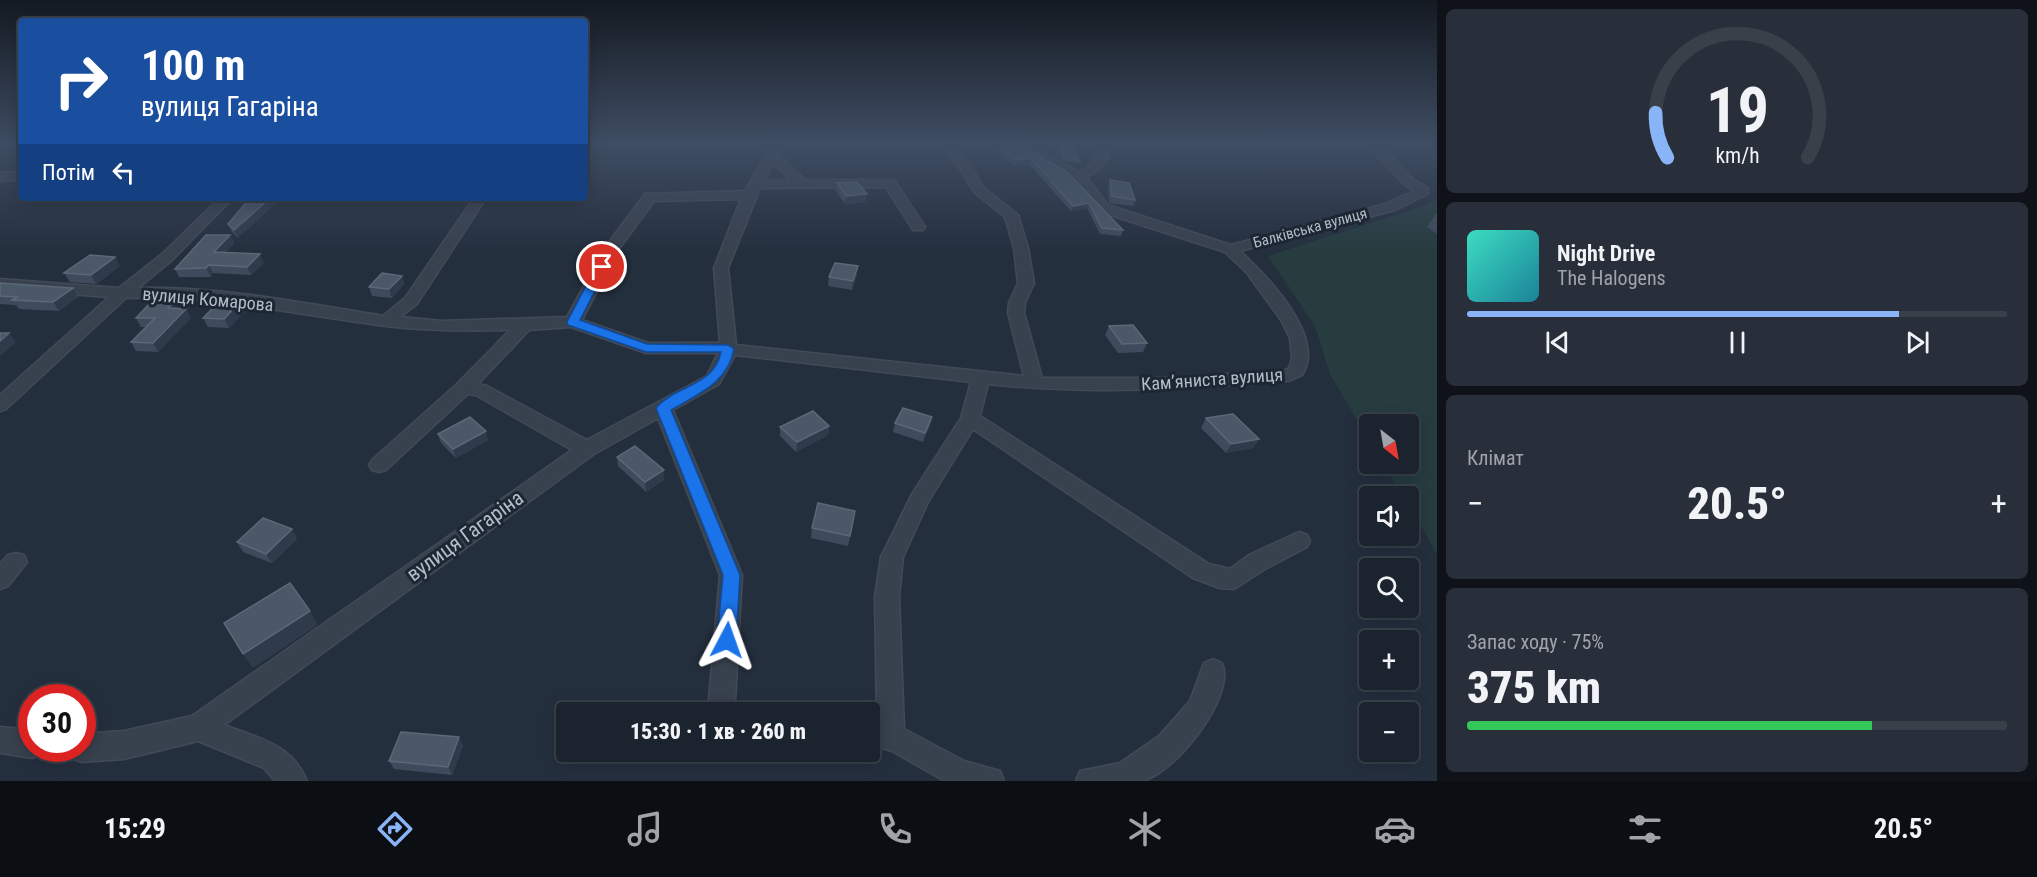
<!DOCTYPE html>
<html lang="uk">
<meta charset="utf-8">
<style>
body{margin:0;font-family:"Roboto Condensed",sans-serif;background:#282f3a;color:#f1f3f6;height:100vh;display:flex;flex-direction:column;font-size:22px;white-space:nowrap}
*{box-sizing:border-box;margin:0}
p{font-size:20px;color:#a0a4aa}
.icon{flex:none;width:33px;height:33px;fill:none;stroke:currentColor;stroke-width:2;stroke-linecap:round;stroke-linejoin:round}
.map{position:relative;flex:1;overflow:hidden}
.sheet{display:flex;flex-direction:column;gap:9px;padding:9px;background:#0f1319;width:600px}
.sheet>*{flex:none}
.banner{position:absolute;left:18px;top:18px;width:570px;height:183px;border-radius:6px;box-shadow:0 3px 15px #0003,0 0 0 2px #39404a;background:#1a4fa0;color:#fff;overflow:hidden}
.needle{width:39px;rotate:149deg}
.tools{position:absolute;left:1359px;top:414px;display:grid;gap:12px}
.tools a{display:grid;place-items:center;width:60px;height:60px;border-radius:6px;background:#1b232e;box-shadow:0 3px 15px #0003,0 0 0 2px #39404a;font-size:30px}
.speed{position:absolute;left:18px;top:684px;display:flex;gap:12px;font-size:30px;font-weight:700;text-align:center}
.speed>*{display:grid;place-content:center;width:78px;height:78px;border-radius:50%;background:#1b232e;box-shadow:0 3px 15px #0003,0 0 0 2px #39404a;line-height:1}
.speed .limit{border:9px solid #d22;background:#fff;color:#111}
.pin{position:absolute;display:grid;place-items:center;width:51px;height:51px;color:#fff;margin:-26px;border:3px solid #fff;border-radius:50%;box-shadow:0 2px 6px #0007}
.me{position:absolute;width:66px;margin:-33px;rotate:4deg;stroke-linejoin:round;filter:drop-shadow(0 0 4px #0008)}
.turn{display:flex;align-items:center;gap:21px;height:126px;padding:0 24px;font-size:27px}
.turn .icon{width:78px;height:78px;stroke-width:2.5}
.turn b{display:block;font-size:42px;line-height:51px}
.then{display:flex;align-items:center;height:57px;padding:0 24px;background:#0003;gap:12px;font-size:22px}
.big{font-size:45px;font-weight:800;line-height:1.1}
.sheet .widget{flex:1;display:flex;flex-direction:column;justify-content:center;gap:9px;min-width:0;padding:0 21px;border-radius:9px;background:#282f3a}
.sheet .dial{align-items:center;gap:0}
.dial svg{height:156px;overflow:visible;fill:none;stroke:#39404a;stroke-width:7;stroke-linecap:round;text-anchor:middle}
.dial text{fill:#f1f3f6;stroke:none}
.song{display:flex;align-items:center;gap:18px}
.cover{width:72px;height:72px;border-radius:9px;background:linear-gradient(135deg,hsl(170 70% 55%),hsl(190 70% 35%))}
.played{height:6px;border-radius:3px;background:linear-gradient(90deg,#8ab4f8 80%,#39404a 80%)}
.keys{display:flex;justify-content:space-around;direction:ltr}
.heat{display:flex;justify-content:space-between;align-items:center;font-size:33px;direction:ltr}
.charge{height:9px;border-radius:4px;background:linear-gradient(90deg,#34c759 75%,#39404a 0)}
.trip{position:absolute;left:556px;top:702px;width:324px;height:60px;border-radius:6px;background:#1b232e;box-shadow:0 3px 15px #0003,0 0 0 2px #39404a;font-weight:800;line-height:60px;text-align:center}
.tabs{display:flex;height:96px;justify-content:space-around;align-items:center;background:#0b0e12;color:#a0a4aa}
.tabs .icon{width:42px;height:42px}
.tabs .selected{color:#8ab4f8}
.tabs b{font-size:27px;color:#f1f3f6}
main{display:flex;flex:1;min-height:0}
.map>svg:first-child{display:block}
.green{fill:#263c3f}
.lines{fill:none;stroke-linecap:round;stroke-linejoin:round}
.minor-casing{stroke:#414a57;stroke-width:3}
.minor{fill:#38414e;fill-rule:evenodd}
.wall{fill:#3f4b5c}
.shaded-wall{fill:#2f3b4b}
.building{fill:#4b5868;stroke:#5c6777;stroke-width:1.5}
.route{fill:#1a73e8;stroke:#114b97;stroke-width:1.5}
.labels{text-anchor:middle;dominant-baseline:central;stroke-width:6;stroke-linejoin:round;paint-order:stroke}
.far-street-label{font-size:15px;fill:#b4bcc9;stroke:#1d2633}
.street-label{font-size:18px;fill:#b4bcc9;stroke:#1d2633}
.near-street-label{font-size:21px;fill:#b4bcc9;stroke:#1d2633}
</style>
<main>
<div class="map">
<svg width="1437" height="781" viewBox="0 0 1437 781">
<rect width="100%" height="100%" fill="#242f3e"/>
<polygon class="green" points="1437,200 1437,554 1409,506 1408,496 1403,496 1383,464 1408,464 1408,424 1370,424 1369,441 1330,374 1315,326 1268,256 1412,210"/>
<g class="lines">
<g class="minor-casing">
<g id="minor">
<path d="M773,143h12l-7,13 28,24h88l31,47 -2,3h-10l-27,-43 -126,1 -32,80 8,77 288,31 -16,-63 1,-10 9,-20 -4,-35 -9,-31 -31,-25 -17,-28 -20,-21h12l17,16 17,28 35,28 10,33 6,35 -9,20 -1,10 18,65h120l123,-8 4,-2 3,-9 -2,-21 -9,-18 -34,-47 -22,-21 -127,-41 -24,-32 -31,-16 -20,-20h13l15,14 28,15c9,-5 16,-10 19,-20l-7,-9h12l7,9c-4,13 -12,20 -24,25l22,28 123,40 154,-41 29,-13 -9,-6 -39,-42h12l35,36 15,9v6l-33,16 -155,41c26,24 87,86 62,124l-14,6c-100,8 -199,14 -300,3l-8,32 229,148 21,5 19,-14 50,-23 8,3 3,6 -3,6 -42,22 -31,20 -14,-1 -27,-10 -220,-149 -45,73 -25,55 -4,40 5,132 60,32 36,10 4,10h-59l-53,-30 -22,-7v-26l7,1 -2,-122 6,-40 31,-63 49,-76 10,-36 -236,-27 -16,29 -46,26 69,165 -7,126 5,2 4,9 -36,-1 12,-136 -62,-157 -64,36 -370,271c34,13 68,19 83,56h-32l-11,-13 -66,-27 -74,18 -42,3 -10,-4 -3,-10h13v-14l42,-3 68,-15 380,-266 -96,-55 -8,-1 -82,76 -7,2 -7,-2 -3,-5 3,-5 86,-77 52,-53c-42,1 -83,1 -124,-4 -86,-11 -172,-30 -260,-28l-120,111 -6,2v-16l109,-98 -109,-8v-10l119,9 43,-34 58,-56h13l-61,62 -34,28c78,-2 167,15 245,28l22,-18 69,-100h12l-69,106 -17,13 42,4 125,-4 37,-68 41,-55 100,-3zM773,164l18,16h-27zM741,199l-27,69 6,75h-72l-66,-23 36,-70 36,-49zM571,327l75,26h72l-11,23 -120,64 -100,-54 -9,-2 51,-54z"/>
<polygon points="21,172 21,180 0,181 0,173"/>
<polygon points="16,553 24,555 27,562 8,586 0,589 0,564 8,555"/>
<path d="M1213,659l9,4c15,33 -49,113 -81,118 -20,0 -44,0 -65,0l4,-10 40,-8 39,-27 31,-35 14,-38z"/>
<polygon points="0,727 32,730 32,748 44,748 42,754 32,758 0,753"/>
</g>
</g>
<use href="#minor" class="minor"/>
</g>
<g class="wall">
<polygon points="1058,145 1080,161 1078,164 1062,160 1057,149"/>
<polygon points="998,146 1044,159 1123,230 1121,236 1100,234 1087,208 1071,211 1029,164 1015,166 996,152"/>
<polygon points="1110,180 1135,200 1133,206 1109,203 1108,187"/>
<polygon points="837,183 866,202 845,204 836,191"/>
<polygon points="250,198 238,238 232,232 228,224"/>
<polygon points="1437,212 1437,234 1427,227"/>
<polygon points="230,235 234,243 226,252 264,263 251,275 213,273 211,277 179,277 175,269"/>
<polygon points="120,266 96,284 70,282 64,273"/>
<polygon points="857,275 852,290 828,286 829,277"/>
<polygon points="402,276 404,284 392,298 372,296 369,287"/>
<polygon points="0,283 73,288 78,297 59,311 19,309 16,305 0,304"/>
<polygon points="241,301 246,310 229,328 208,327 203,318"/>
<polygon points="174,302 177,308 186,309 191,318 158,352 136,351 131,342 146,327 141,327 136,318"/>
<polygon points="1109,326 1147,343 1143,352 1118,353 1105,335"/>
<polygon points="1206,418 1259,439 1253,448 1226,453 1201,428"/>
<polygon points="895,423 930,426 923,442 893,432"/>
<polygon points="829,426 828,435 796,452 780,436 780,427"/>
<polygon points="438,434 488,440 456,458 441,443"/>
<polygon points="617,457 664,470 664,480 646,492 618,466"/>
<polygon points="855,511 848,546 811,538 812,528"/>
<polygon points="292,529 297,539 272,563 243,552 237,542"/>
<polygon points="459,737 463,746 452,775 394,769 389,761"/>
</g>
<g class="shaded-wall">
<polygon points="1031,158 1029,164 1015,166 1017,160"/>
<polygon points="867,194 866,202 845,204 846,196"/>
<polygon points="270,198 282,198 238,238 234,230"/>
<polygon points="1089,203 1087,208 1071,211 1073,206"/>
<polygon points="230,235 234,243 218,260 214,252"/>
<polygon points="260,254 264,263 251,275 247,267"/>
<polygon points="115,257 120,266 96,284 91,275"/>
<polygon points="209,265 213,273 211,277 206,268"/>
<polygon points="858,266 857,275 852,290 853,281"/>
<polygon points="402,276 404,284 392,298 389,289"/>
<polygon points="73,288 78,297 59,311 53,302"/>
<polygon points="241,301 246,310 229,328 224,319"/>
<polygon points="174,302 179,311 168,308"/>
<polygon points="186,309 191,318 158,352 153,343"/>
<polygon points="9,333 16,342 0,356 0,341"/>
<polygon points="932,417 930,426 923,442 925,433"/>
<polygon points="829,426 828,435 796,452 797,442"/>
<polygon points="486,431 488,440 456,458 453,449"/>
<polygon points="1259,439 1253,448 1226,453 1231,444"/>
<polygon points="664,470 664,480 646,492 645,482"/>
<polygon points="292,529 297,539 272,563 266,554"/>
<polygon points="310,611 318,625 253,668 243,654"/>
<polygon points="459,737 463,746 452,775 448,767"/>
</g>
<g class="building">
<polygon points="1014,143 1017,143 1033,150 1044,159 1066,171 1123,230 1102,228 1089,203 1073,206 1031,158 1017,160 998,146"/>
<polygon points="1058,145 1073,146 1080,161 1063,156"/>
<polygon points="1110,180 1129,183 1135,200 1112,196"/>
<polygon points="857,182 867,194 846,196 837,183"/>
<polygon points="250,198 270,198 234,230 228,224"/>
<polygon points="206,235 230,235 214,252 260,254 247,267 209,265 206,268 175,269"/>
<polygon points="90,255 115,257 91,275 64,273"/>
<polygon points="835,263 858,266 853,281 829,277"/>
<polygon points="382,273 402,276 389,289 369,287"/>
<polygon points="0,283 73,288 53,302 12,300 17,297 0,296"/>
<polygon points="221,300 241,301 224,319 203,318"/>
<polygon points="151,302 174,302 168,308 186,309 153,343 131,342 155,318 136,318"/>
<polygon points="1133,325 1147,343 1122,344 1109,326"/>
<polygon points="0,333 9,333 0,341"/>
<polygon points="903,408 932,417 925,433 895,423"/>
<polygon points="813,411 829,426 797,442 780,427"/>
<polygon points="1233,414 1259,439 1231,444 1206,418"/>
<polygon points="470,417 486,431 453,449 438,434"/>
<polygon points="635,446 664,470 645,482 617,457"/>
<polygon points="818,503 855,511 850,536 812,528"/>
<polygon points="263,518 292,529 266,554 237,542"/>
<polygon points="290,583 310,611 243,654 224,623"/>
<polygon points="401,732 459,737 448,767 389,761"/>
</g>
<linearGradient id="sky" x2="0" y2="1"><stop stop-color="#141a22"/><stop offset="0.57" stop-color="#3f4d63"/><stop offset="1" stop-color="#3f4d63" stop-opacity="0"/></linearGradient>
<rect width="1437" height="252" fill="url(#sky)"/>
<path class="route" d="M602,264l5,3 -27,53 67,24 81,1 6,4c-6,34 -36,45 -63,61l69,165 -4,65 -3,6 -6,2 -7,-2 -3,-6 6,-65 -67,-167c19,-23 58,-21 65,-56h-75l-78,-27 -1,-3 29,-55z"/>
<g class="labels">
<g class="far-street-label">
<text transform="translate(1310 228) rotate(-15)">Балківська вулиця</text>
</g>
<g class="street-label">
<text transform="translate(208 299) rotate(5)">вулиця Комарова</text>
<text transform="translate(1212 379) rotate(-4)">Камʼяниста вулиця</text>
</g>
<g class="near-street-label">
<text transform="translate(465 536) rotate(-36)">вулиця Гагаріна</text>
</g>
</g>
</svg>
<div class="tools">
<a><svg class="needle" viewBox="-14 -14 28 28"><path d="M0-13l5 13h-10z" fill="#e53935"/><path d="M0 13l5-13h-10z" fill="#a0a4aa"/></svg></a>
<a><svg class="icon" aria-label="sound" viewBox="0 0 24 24"><path d="M4 9h4l5-4v14l-5-4H4zM17 9q2 3 0 6"/></svg></a>
<a><svg class="icon" aria-label="search" viewBox="0 0 24 24"><circle cx="10" cy="10" r="6"/><path d="M15 15l6 6"/></svg></a>
<a>+</a>
<a>−</a>
</div>
<div class="speed"><div class="limit">30</div></div>
<div class="pin" style="left:602px;top:267px;background:#d93025"><svg class="icon" aria-label="arrive" viewBox="0 0 24 24"><path d="M6 21V4h12l-3 4 3 4H6"/></svg></div>
<svg class="me" style="left:727px;top:640px" viewBox="-20 -20 40 40"><path d="M0-17L14 15 0 8-14 15z" fill="#1a73e8" stroke="#fff" stroke-width="4"/></svg>
<div class="trip">15:30 · 1 хв · 260 m</div>
<div class="banner">
<div class="turn"><svg class="icon" aria-label="right" viewBox="0 0 24 24"><path d="M7 20v-9h11M14 6l5 5-5 5"/></svg><div><b>100 m</b>вулиця Гагаріна</div></div>
<div class="then">Потім<svg class="icon" aria-label="left" viewBox="0 0 24 24"><path d="M17 20v-9H6M10 6l-5 5 5 5"/></svg></div>
</div>
</div>
<section class="sheet">
<div class="widget dial"><svg viewBox="0 0 100 80">
<path d="M14 69A42 42 0 1 1 86 69"/>
<path d="M14 69A42 42 0 0 1 8 46" stroke="#8ab4f8"/>
<text x="50" y="56" font-size="32" font-weight="700">19</text>
<text x="50" y="72" font-size="11">km/h</text>
</svg></div>
<div class="widget">
<div class="song"><i class="cover"></i><div><b>Night Drive</b><p>The Halogens</p></div></div>
<div class="played"></div>
<div class="keys"><svg class="icon" aria-label="previous" viewBox="0 0 24 24"><path d="M18 5L8 12l10 7zM5 5v14"/></svg><svg class="icon" aria-label="pause" viewBox="0 0 24 24"><path d="M8 5v14M16 5v14"/></svg><svg class="icon" aria-label="next" viewBox="0 0 24 24"><path d="M6 5l10 7-10 7zM19 5v14"/></svg></div>
</div>
<div class="widget"><p>Клімат</p>
<div class="heat"><a>−</a><b class="big">20.5°</b><a>+</a></div>
</div>
<div class="widget"><p>Запас ходу · 75%</p><b class="big">375 km</b><div class="charge"></div></div>
</section>
</main>
<nav class="tabs">
<b>15:29</b>
<svg class="icon selected" aria-label="directions" viewBox="0 0 24 24"><path d="M12 3l9 9-9 9-9-9zM9 14v-3h6M13 9l2 2-2 2"/></svg>
<svg class="icon" aria-label="music" viewBox="0 0 24 24"><path d="M9 18V5l10-2v13"/><circle cx="6" cy="18" r="3"/><circle cx="16" cy="16" r="3"/></svg>
<svg class="icon" aria-label="phone" viewBox="0 0 24 24"><path d="M5 4h4l2 5-3 2q2 4 5 5l2-3 5 2v4C11 20 4 13 5 4z"/></svg>
<svg class="icon" aria-label="climate" viewBox="0 0 24 24"><path d="M12 3v18M4 7l16 10M4 17L20 7"/></svg>
<svg class="icon" aria-label="car" viewBox="0 0 24 24"><path d="M5 17H2v-5l4-1 3-4h7l3 4 3 1v5h-3M9 17h6M6 11h13"/><circle cx="7" cy="17" r="2"/><circle cx="17" cy="17" r="2"/></svg>
<svg class="icon" aria-label="filters" viewBox="0 0 24 24"><path d="M4 7h16M4 17h16"/><circle cx="9" cy="7" r="2"/><circle cx="15" cy="17" r="2"/></svg>
<b>20.5°</b>
</nav>
